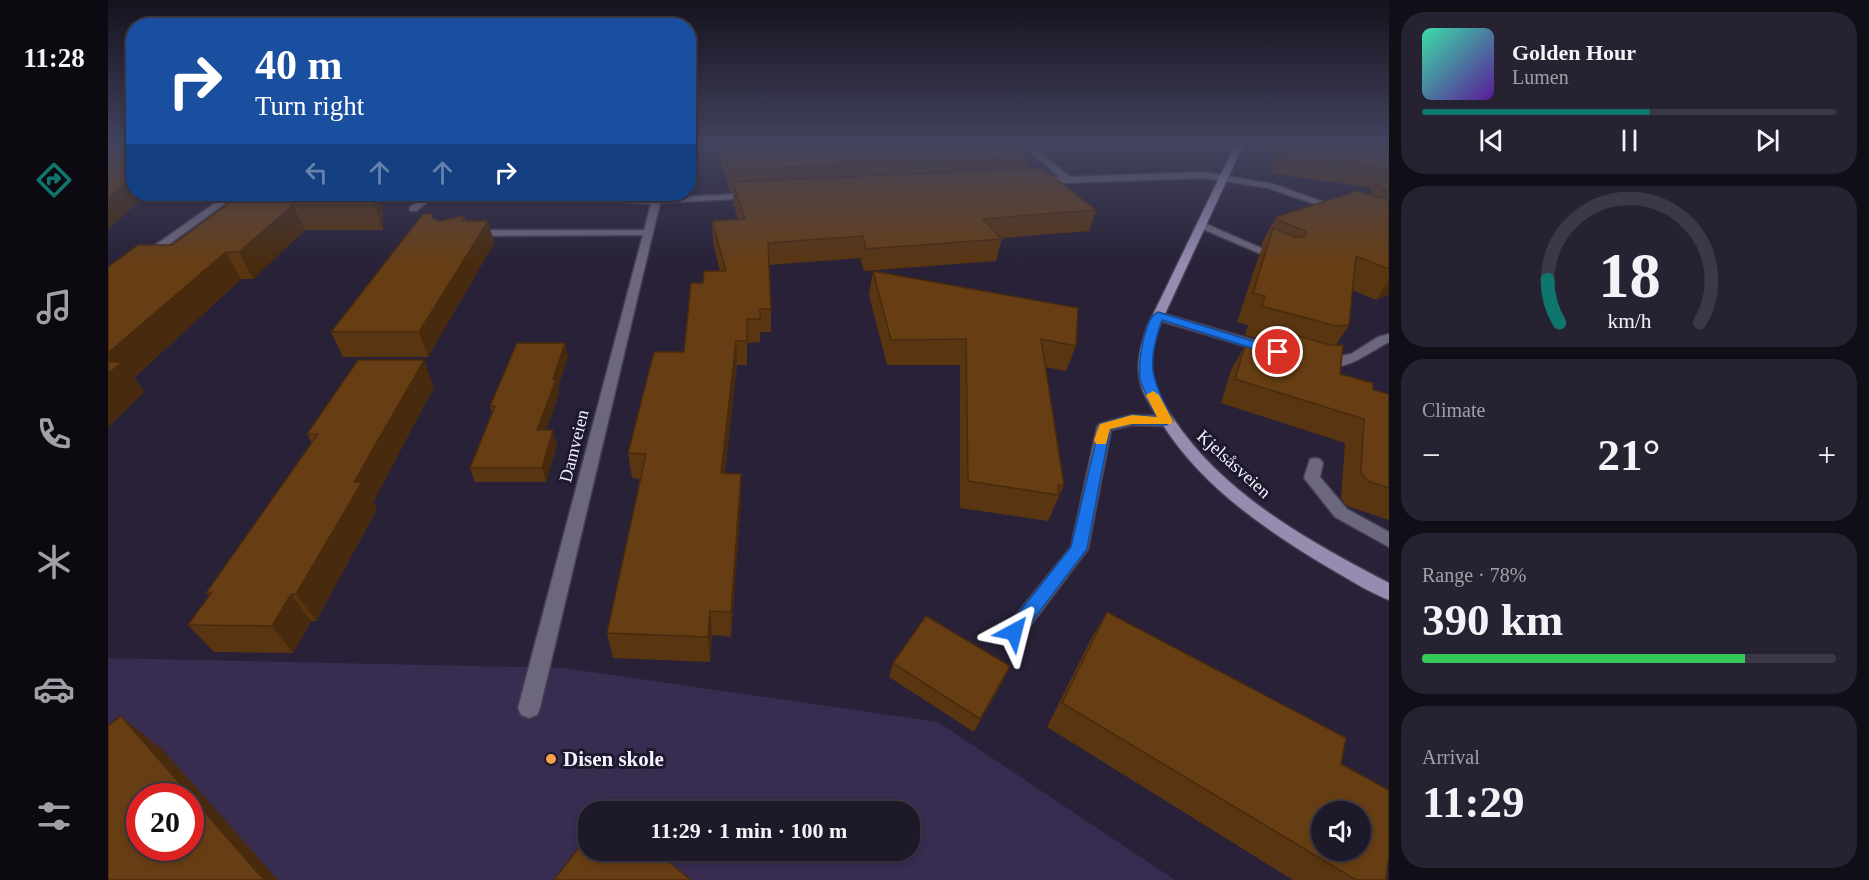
<!DOCTYPE html>
<meta charset="utf-8">
<style>
body{margin:0;font-family:"Times New Roman",serif;background:#262231;color:#f1f3f6;height:100vh;display:flex;flex-direction:column;font-size:22px;white-space:nowrap}
*{box-sizing:border-box;margin:0}
p{font-size:20px;color:#a1a0a8}
.icon{flex:none;width:33px;height:33px;fill:none;stroke:currentColor;stroke-width:2;stroke-linecap:round;stroke-linejoin:round}
.map{position:relative;flex:1;overflow:hidden}
.details{display:flex;flex-direction:column;gap:12px;padding:12px;background:#100e17;width:480px}
.details>*{flex:none}
.guide{position:absolute;left:18px;top:18px;width:570px;height:183px;border-radius:24px;box-shadow:0 3px 9px #0003,0 0 0 2px #3c3846;background:#1a4fa0;color:#fff;overflow:hidden}
.fabs{position:absolute;left:1203px;top:801px;display:grid;gap:12px}
.fabs a{display:grid;place-items:center;width:60px;height:60px;border-radius:50%;background:#1e1929;box-shadow:0 3px 9px #0003,0 0 0 2px #3c3846;font-size:30px}
.speed{position:absolute;left:18px;top:783px;display:flex;gap:12px;font-size:30px;font-weight:700;text-align:center}
.speed>*{display:grid;place-content:center;width:78px;height:78px;border-radius:50%;background:#1e1929;box-shadow:0 3px 9px #0003,0 0 0 2px #3c3846;line-height:1}
.speed .limit{border:9px solid #d22;background:#fff;color:#111}
.pin{position:absolute;display:grid;place-items:center;width:51px;height:51px;color:#fff;margin:-26px;border:3px solid #fff;border-radius:50%;box-shadow:0 2px 6px #0007}
.me{position:absolute;width:66px;margin:-33px;rotate:38deg;stroke-linejoin:round;filter:drop-shadow(0 0 4px #0008)}
.turn{display:flex;align-items:center;gap:21px;height:126px;padding:0 30px;font-size:27px}
.turn .icon{width:78px;height:78px;stroke-width:2.5}
.turn b{display:block;font-size:42px;line-height:51px}
.lanes{display:flex;align-items:center;height:57px;padding:0 30px;background:#0003;justify-content:center;gap:30px;direction:ltr}
.lanes .off{opacity:.35}
.big{font-size:45px;font-weight:700;line-height:1.1}
.details .card{flex:1;display:flex;flex-direction:column;justify-content:center;gap:9px;min-width:0;padding:0 21px;border-radius:24px;background:#262231}
.details .dial{align-items:center;gap:0}
.dial svg{height:156px;overflow:visible;fill:none;stroke:#3c3846;stroke-width:7;stroke-linecap:round;text-anchor:middle}
.dial text{fill:#f1f3f6;stroke:none}
.song{display:flex;align-items:center;gap:18px}
.cover{width:72px;height:72px;border-radius:9px;background:linear-gradient(135deg,hsl(160 70% 55%),hsl(270 70% 35%))}
.played{height:6px;border-radius:3px;background:linear-gradient(90deg,#0f766e 55%,#3c3846 55%)}
.keys{display:flex;justify-content:space-around;direction:ltr}
.heat{display:flex;justify-content:space-between;align-items:center;font-size:33px;direction:ltr}
.charge{height:9px;border-radius:4px;background:linear-gradient(90deg,#34c759 78%,#3c3846 0)}
.trip{position:absolute;left:470px;top:801px;width:342px;height:60px;border-radius:24px;background:#1e1929;box-shadow:0 3px 9px #0003,0 0 0 2px #3c3846;font-weight:700;line-height:60px;text-align:center}
main{display:flex;flex:1;min-height:0}
.tabs{display:flex;flex-direction:column;width:108px;justify-content:space-around;align-items:center;background:#0c0a10;color:#a1a0a8}
.tabs .icon{width:42px;height:42px}
.tabs .selected{color:#0f766e}
.tabs b{font-size:27px;color:#f1f3f6}
.map>svg:first-child{display:block}
.green{fill:#382c51;fill-rule:evenodd}
.lines{fill:none;stroke-linecap:round;stroke-linejoin:round}
.lane-casing{stroke:#453e53;stroke-width:3}
.street-casing{stroke:#453e53;stroke-width:3}
.secondary-casing{stroke:#453e53;stroke-width:3}
.lane{fill:#6d677d;fill-rule:evenodd}
.street{fill:#6d677d;fill-rule:evenodd}
.secondary{fill:#968cb0;fill-rule:evenodd}
.wall{fill:#593511}
.shaded-wall{fill:#482b0e}
.building{fill:#673e14;stroke:#482b0e;stroke-width:1.5;fill-rule:evenodd}
.route{fill:#1a73e8;stroke:#114b97;stroke-width:1.5}
.slow{fill:#f59e0b}
.poi-dot{fill:#f8a04b;stroke:#1e182d;stroke-width:2}
.labels{text-anchor:middle;dominant-baseline:central;stroke-width:6;stroke-linejoin:round;paint-order:stroke}
.street-label{font-size:18px;fill:#f5f2ff;stroke:#1e182d}
.near-poi-label{font-size:21px;font-weight:bold;fill:#f5f2ff;stroke:#1e182d;text-anchor:start}
</style>
<main>
<nav class="tabs">
<b>11:28</b>
<svg class="icon selected" aria-label="directions" viewBox="0 0 24 24"><path d="M12 3l9 9-9 9-9-9zM9 14v-3h6M13 9l2 2-2 2"/></svg>
<svg class="icon" aria-label="music" viewBox="0 0 24 24"><path d="M9 18V5l10-2v13"/><circle cx="6" cy="18" r="3"/><circle cx="16" cy="16" r="3"/></svg>
<svg class="icon" aria-label="phone" viewBox="0 0 24 24"><path d="M5 4h4l2 5-3 2q2 4 5 5l2-3 5 2v4C11 20 4 13 5 4z"/></svg>
<svg class="icon" aria-label="climate" viewBox="0 0 24 24"><path d="M12 3v18M4 7l16 10M4 17L20 7"/></svg>
<svg class="icon" aria-label="car" viewBox="0 0 24 24"><path d="M5 17H2v-5l4-1 3-4h7l3 4 3 1v5h-3M9 17h6M6 11h13"/><circle cx="7" cy="17" r="2"/><circle cx="17" cy="17" r="2"/></svg>
<svg class="icon" aria-label="filters" viewBox="0 0 24 24"><path d="M4 7h16M4 17h16"/><circle cx="9" cy="7" r="2"/><circle cx="15" cy="17" r="2"/></svg>
</nav>
<div class="map">
<svg width="1281" height="880" viewBox="0 0 1281 880">
<rect width="100%" height="100%" fill="#282137"/>
<path class="green" d="M0,658l456,10 374,54 237,158h-1067zM32,796h50v52h-50zM480,812h321v38h-321z"/>
<g class="lines">
<g class="lane-casing">
<g id="lane">
<polygon points="911,143 919,143 964,178 964,182 958,182"/>
<polygon points="320,194 330,194 308,211 302,211 302,207"/>
<polygon points="1090,223 1096,223 1176,258 1171,261 1167,260 1090,227"/>
<polygon points="538,230 543,233 542,235 363,236 358,233 363,230"/>
<polygon points="1050,312 1183,351 1184,354 1183,357 1173,357 1046,319 1046,313"/>
<path d="M1281,334v8c-22,11 -43,31 -71,24l-2,-3 2,-3 33,-6 27,-17z"/>
<polygon points="1024,415 1058,416 1065,421 1058,426 1024,425 1003,430 980,549 913,638 906,641 899,638 896,632 899,626 963,547 989,427 991,424"/>
<polygon points="1207,458 1212,459 1215,463 1212,477 1239,509 1281,532 1281,547 1227,517 1196,478 1202,459"/>
</g>
</g>
<g class="street-casing">
<g id="street">
<polygon points="580,143 588,143 580,148"/>
<polygon points="1096,172 1165,184 1235,209 1230,212 1160,188 1096,178 929,184 925,181 929,178"/>
<polygon points="645,193 648,194 648,198 552,203 432,708 429,715 421,718 413,715 410,708 543,204 484,200 468,194 544,198 546,194 554,194 554,198"/>
<polygon points="120,194 130,194 41,259 33,259 33,255"/>
</g>
</g>
<g class="secondary-casing">
<path id="secondary" d="M1128,143h8l-85,184c-6,17 -10,36 -5,54 3,13 11,25 19,37 50,76 137,124 216,165v17c-18,-7 -36,-18 -53,-28 -66,-39 -134,-84 -175,-150 -8,-13 -18,-26 -21,-41 -4,-18 1,-37 7,-54z"/>
</g>
<use href="#lane" class="lane"/>
<use href="#street" class="street"/>
<use href="#secondary" class="secondary"/>
</g>
<g class="wall">
<polygon points="607,143 905,143 922,156 918,169 988,210 981,231 894,238 888,261 756,271 752,258 661,265 663,309 663,332 652,332 652,342 639,343 639,365 629,365 617,473 633,499 623,637 604,635 602,662 505,658 499,633 532,479 524,478 520,453 576,352 595,283 612,271 605,243 604,221 630,220 625,202 625,192 622,192"/>
<polygon points="1167,143 1281,143 1281,294 1268,300 1244,290 1241,325 1228,345 1232,374 1265,390 1281,394 1281,520 1239,506 1233,498 1237,443 1113,403 1123,370 1137,346 1157,352 1163,342 1137,335 1140,325 1129,322 1151,255 1155,246 1154,246 1154,243 1168,217 1261,194 1264,188 1163,173"/>
<polygon points="0,152 26,194 49,194 47,195 38,196 0,228"/>
<polygon points="133,194 274,194 275,230 197,230 145,279 133,279 26,378 36,392 0,427 64,245"/>
<polygon points="324,214 326,219 331,221 356,216 358,221 380,221 386,243 320,357 235,357 223,332"/>
<polygon points="765,271 968,346 958,371 937,367 956,485 940,521 852,508 852,365 779,365 761,295"/>
<polygon points="460,356 450,387 451,394 438,430 449,445 438,482 367,482 362,468 384,413 382,406"/>
<polygon points="326,387 265,502 269,509 208,621 203,621 185,653 106,652 80,625 101,596 98,593 204,443 199,434"/>
<polygon points="999,612 1233,764 1278,880 1185,880 939,727 984,637"/>
<polygon points="785,663 896,679 866,732 781,677"/>
</g>
<g class="shaded-wall">
<polygon points="26,178 26,194 37,194 38,196 0,228 0,198"/>
<polygon points="266,194 274,194 275,230 266,205"/>
<polygon points="185,205 197,230 145,279 131,252"/>
<polygon points="380,221 386,243 320,357 311,332"/>
<polygon points="118,252 133,279 26,378 36,392 0,427 0,353"/>
<polygon points="1281,280 1281,294 1268,300"/>
<polygon points="628,341 629,365 614,499 613,473"/>
<polygon points="457,343 460,356 450,387 451,394 433,445 429,430"/>
<polygon points="316,360 326,387 265,502 269,509 208,621 188,594 246,482"/>
<polygon points="445,430 449,445 438,482 434,468"/>
<polygon points="633,474 633,499 623,637 623,612"/>
<polygon points="183,594 203,621 185,653 164,626"/>
<polygon points="602,611 604,635 602,662 600,637"/>
<polygon points="902,666 896,679 866,732 872,719"/>
<polygon points="13,716 56,751 170,880 156,880"/>
</g>
<g class="building">
<polygon points="16,143 26,143 26,178 0,198 0,152"/>
<polygon points="612,143 905,143 922,156 621,170"/>
<polygon points="1174,143 1281,143 1281,169 1173,153"/>
<polygon points="934,168 988,210 875,219 894,239 758,249 755,236 660,243 663,309 652,309 652,319 639,319 639,341 628,341 613,473 633,474 623,612 602,611 600,637 499,633 538,454 520,453 546,352 576,352 583,283 595,283 596,271 618,271 604,221 637,219 625,182"/>
<polygon points="1281,180 1281,190 1266,185"/>
<polygon points="1249,191 1281,200 1281,269 1248,256 1241,325 1228,326 1154,306 1157,296 1145,293 1165,228 1187,237 1195,237 1198,234 1197,231 1168,219 1168,217"/>
<polygon points="133,194 266,194 266,205 185,205 131,252 118,252 0,353 0,267 30,245 64,245"/>
<polygon points="315,214 324,214 324,218 331,221 356,216 353,221 380,221 311,332 223,332"/>
<polygon points="765,271 970,308 968,346 933,339 956,485 950,485 951,495 860,481 858,339 783,340"/>
<polygon points="1170,330 1222,345 1235,345 1232,374 1265,383 1265,390 1281,394 1281,488 1260,481 1253,473 1256,419 1127,379 1137,346 1166,355"/>
<polygon points="409,343 457,343 445,379 448,380 429,430 445,430 434,468 362,468 387,406 382,406"/>
<polygon points="250,360 316,360 246,482 254,482 188,594 183,594 164,626 80,625 104,592 98,593 210,434 199,434"/>
<polygon points="0,362 14,362 0,374"/>
<path d="M999,612l239,126 -5,26 48,26v61l-3,29h-30l-294,-177zM1214,812h38v38h-38z"/>
<polygon points="818,616 902,666 872,719 785,663"/>
<path d="M13,716l143,164h-156v-154zM32,796h50v52h-50z"/>
<polygon points="480,836 480,850 546,850 583,880 446,880"/>
</g>
<linearGradient id="sky" x2="0" y2="1"><stop stop-color="#16121e"/><stop offset="0.54" stop-color="#42435e"/><stop offset="1" stop-color="#42435e" stop-opacity="0"/></linearGradient>
<rect width="1281" height="266" fill="url(#sky)"/>
<path class="route" d="M1050,312l124,38 2,2 -2,3h-8l-112,-35c-17,47 -10,58 11,101l-7,4 -34,-1 -22,5 -23,120 -67,88 -6,3 -6,-3 -3,-5 3,-6 63,-79 29,-123 32,-9 25,2c-5,-12 -15,-27 -17,-39 -2,-15 4,-60 18,-66z"/>
<polygon class="slow" points="1045,391 1051,395 1065,421 1063,424 1024,424 1002,429 998,444 988,444 986,440 992,424 1024,415 1049,417 1038,395"/>
<circle class="poi-dot" cx="443" cy="759" r="6"/>
<g class="labels">
<g class="street-label">
<text transform="translate(466 446) rotate(-76)">Damveien</text>
<text transform="translate(1126 464) rotate(42)">Kjelsåsveien</text>
</g>
<g class="near-poi-label">
<text x="455" y="759">Disen skole</text>
</g>
</g>
</svg>
<div class="fabs">
<a><svg class="icon" aria-label="sound" viewBox="0 0 24 24"><path d="M4 9h4l5-4v14l-5-4H4zM17 9q2 3 0 6"/></svg></a>
</div>
<div class="speed"><div class="limit">20</div></div>
<div class="pin" style="left:1170px;top:352px;background:#d93025"><svg class="icon" aria-label="arrive" viewBox="0 0 24 24"><path d="M6 21V4h12l-3 4 3 4H6"/></svg></div>
<svg class="me" style="left:906px;top:632px" viewBox="-20 -20 40 40"><path d="M0-17L14 15 0 8-14 15z" fill="#1a73e8" stroke="#fff" stroke-width="4"/></svg>
<div class="trip">11:29 · 1 min · 100 m</div>
<div class="guide">
<div class="turn"><svg class="icon" aria-label="right" viewBox="0 0 24 24"><path d="M7 20v-9h11M14 6l5 5-5 5"/></svg><div><b>40 m</b>Turn right</div></div>
<div class="lanes"><svg class="icon off" aria-label="left" viewBox="0 0 24 24"><path d="M17 20v-9H6M10 6l-5 5 5 5"/></svg><svg class="icon off" aria-label="ahead" viewBox="0 0 24 24"><path d="M12 20V5M6 11l6-6 6 6"/></svg><svg class="icon off" aria-label="ahead" viewBox="0 0 24 24"><path d="M12 20V5M6 11l6-6 6 6"/></svg><svg class="icon" aria-label="right" viewBox="0 0 24 24"><path d="M7 20v-9h11M14 6l5 5-5 5"/></svg></div>
</div>
</div>
<section class="details">
<div class="card">
<div class="song"><i class="cover"></i><div><b>Golden Hour</b><p>Lumen</p></div></div>
<div class="played"></div>
<div class="keys"><svg class="icon" aria-label="previous" viewBox="0 0 24 24"><path d="M18 5L8 12l10 7zM5 5v14"/></svg><svg class="icon" aria-label="pause" viewBox="0 0 24 24"><path d="M8 5v14M16 5v14"/></svg><svg class="icon" aria-label="next" viewBox="0 0 24 24"><path d="M6 5l10 7-10 7zM19 5v14"/></svg></div>
</div>
<div class="card dial"><svg viewBox="0 0 100 80">
<path d="M14 69A42 42 0 1 1 86 69"/>
<path d="M14 69A42 42 0 0 1 8 47" stroke="#0f766e"/>
<text x="50" y="56" font-size="32" font-weight="700">18</text>
<text x="50" y="72" font-size="11">km/h</text>
</svg></div>
<div class="card"><p>Climate</p>
<div class="heat"><a>−</a><b class="big">21°</b><a>+</a></div>
</div>
<div class="card"><p>Range · 78%</p><b class="big">390 km</b><div class="charge"></div></div>
<div class="card"><p>Arrival</p><b class="big">11:29</b></div>
</section>
</main>
